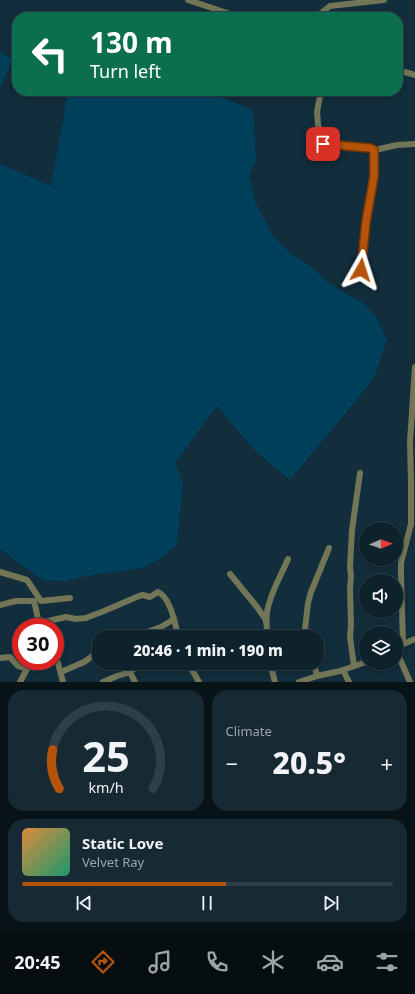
<!DOCTYPE html>
<meta charset="utf-8">
<style>
body{margin:0;font-family:"Noto Sans",sans-serif;background:#172a34;color:#f1f3f6;height:100vh;display:flex;flex-direction:column;font-size:15px;white-space:nowrap}
*{box-sizing:border-box;margin:0}
p{font-size:13px;color:#9ba4a9}
.icon{flex:none;width:22px;height:22px;fill:none;stroke:currentColor;stroke-width:2;stroke-linecap:round;stroke-linejoin:round}
.map{position:relative;height:682px;overflow:hidden}
.panel{display:flex;flex-direction:column;gap:8px;padding:8px;background:#081318;flex:1}
.panel>*{flex:none}
.banner{position:absolute;left:12px;top:12px;width:391px;height:84px;border-radius:16px;box-shadow:0 2px 6px #0003,0 0 0 1px #2e3f48;background:#0b6e4f;color:#fff;overflow:hidden}
.needle{width:26px;rotate:88deg}
.tools{position:absolute;left:359px;top:522px;display:grid;gap:8px}
.tools a{display:grid;place-items:center;width:44px;height:44px;border-radius:50%;background:#0e222c;box-shadow:0 2px 6px #0003,0 0 0 1px #2e3f48;font-size:20px}
.speed{position:absolute;left:12px;top:618px;display:flex;gap:8px;font-size:20px;font-weight:700;text-align:center}
.speed>*{display:grid;place-content:center;width:52px;height:52px;border-radius:50%;background:#0e222c;box-shadow:0 2px 6px #0003,0 0 0 1px #2e3f48;line-height:1}
.speed .limit{border:6px solid #d22;background:#fff;color:#111}
.pin{position:absolute;display:grid;place-items:center;width:34px;height:34px;color:#fff;margin:-17px;border-radius:8px;box-shadow:0 2px 6px #0006}
.me{position:absolute;width:44px;margin:-22px;rotate:6deg;stroke-linejoin:round;filter:drop-shadow(0 0 3px #0008)}
.turn{display:flex;align-items:center;gap:14px;height:84px;padding:0 12px;font-size:18px}
.turn .icon{width:52px;height:52px;stroke-width:2.5}
.turn b{display:block;font-size:28px;line-height:34px}
.big{font-size:30px;font-weight:800;line-height:1.1}
.panel .widget{flex:1;display:flex;flex-direction:column;justify-content:center;gap:6px;min-width:0;padding:0 14px;border-radius:16px;background:#172a34}
.panel .dial{align-items:center;gap:0}
.dial svg{height:104px;overflow:visible;fill:none;stroke:#2e3f48;stroke-width:7;stroke-linecap:round;text-anchor:middle}
.dial text{fill:#f1f3f6;stroke:none}
.song{display:flex;align-items:center;gap:12px}
.cover{width:48px;height:48px;border-radius:6px;background:linear-gradient(135deg,hsl(30 70% 55%),hsl(160 70% 35%))}
.played{height:4px;border-radius:2px;background:linear-gradient(90deg,#b45309 55%,#2e3f48 55%)}
.keys{display:flex;justify-content:space-around;direction:ltr}
.heat{display:flex;justify-content:space-between;align-items:center;font-size:22px;direction:ltr}
.panel .tiles{flex:1;display:grid;gap:8px;grid-template-columns:1fr 1fr}
.widget:last-child{grid-column:span 2}
.trip{position:absolute;left:92px;top:630px;width:232px;height:40px;border-radius:16px;background:#0e222c;box-shadow:0 2px 6px #0003,0 0 0 1px #2e3f48;font-weight:800;line-height:40px;text-align:center}
.dock{display:flex;height:64px;justify-content:space-around;align-items:center;background:#060e12;color:#9ba4a9}
.dock .icon{width:28px;height:28px}
.dock .active{color:#b45309}
.dock b{font-size:18px;color:#f1f3f6}
.map>svg:first-child{display:block}
.green{fill:#00405b}
.lines{fill:none;stroke-linecap:round;stroke-linejoin:round}
.minor{stroke:#727657;stroke-width:6}
.route-casing{stroke:#753606;stroke-width:10}
.route{stroke:#b45309;stroke-width:7}
</style>
<div class="map">
<svg width="415" height="682" viewBox="0 0 415 682">
<rect width="100%" height="100%" fill="#122d3b"/>
<g class="green">
<polygon points="0,52 13,60 0,88"/>
<polygon points="68,91 207,91 253,110 256,161 249,175 255,201 273,236 291,254 311,266 328,283 363,303 376,316 387,340 376,373 368,386 290,480 253,449 217,406 175,463 183,483 177,544 164,556 144,568 93,575 64,581 42,580 0,549 0,164 51,186"/>
</g>
<g class="lines">
<g class="minor">
<polyline points="188,0 239,17"/>
<polyline points="316,17 330,6 384,0"/>
<polyline points="398,70 415,75"/>
<polyline points="321,91 317,112 318,124 323,144 370,148 375,150"/>
<polyline points="361,270 366,222 374,176 375,150 397,145 415,144"/>
<polyline points="0,572 27,580 41,601 70,598"/>
<polyline points="230,574 257,607 266,620 266,622"/>
<path d="M0,605l16,-4h18l5,22 27,-6 10,2 10,-1 18,-7 35,-15 4,-1 7,2 8,-5c12,5 18,34 20,45"/>
<polyline points="134,637 161,627 174,619"/>
<path d="M267,637c0,-8 -1,-17 0,-25 3,-19 14,-36 21,-53"/>
<polyline points="307,637 305,629 308,603 311,592 329,548"/>
<polyline points="55,644 57,651 55,652"/>
<polyline points="403,644 401,573 401,563 411,524 411,483 410,442 415,367"/>
<polyline points="396,647 415,639"/>
<polyline points="396,650 410,682"/>
<polyline points="55,652 63,682"/>
<polyline points="0,658 10,657 18,666 27,669"/>
<polyline points="188,663 199,682"/>
<polyline points="270,663 275,682"/>
<polyline points="314,663 317,676"/>
<polyline points="354,666 350,637 351,625 350,589 351,576 350,567 352,530 360,473"/>
<polyline points="343,670 349,682"/>
<polyline points="61,672 84,662 94,655 99,653"/>
<polyline points="130,672 135,682"/>
<polyline points="20,682 27,669 40,661"/>
<polyline points="103,682 117,676 130,672 141,663"/>
<polyline points="299,682 317,676 340,671 366,662"/>
</g>
</g>
<g class="lines">
<g class="route-casing">
<polyline id="route" points="323,144 370,148 374,150 374,176 366,222 361,270"/>
</g>
<use href="#route" class="route"/>
</g>
</svg>
<div class="tools">
<a><svg class="needle" viewBox="-14 -14 28 28"><path d="M0-13l5 13h-10z" fill="#e53935"/><path d="M0 13l5-13h-10z" fill="#9ba4a9"/></svg></a>
<a><svg class="icon" aria-label="sound" viewBox="0 0 24 24"><path d="M4 9h4l5-4v14l-5-4H4zM17 9q2 3 0 6"/></svg></a>
<a><svg class="icon" aria-label="layers" viewBox="0 0 24 24"><path d="M12 4l9 5-9 5-9-5zM3 14l9 5 9-5"/></svg></a>
</div>
<div class="speed"><div class="limit">30</div></div>
<div class="pin" style="left:323px;top:144px;background:#d93025"><svg class="icon" aria-label="arrive" viewBox="0 0 24 24"><path d="M6 21V4h12l-3 4 3 4H6"/></svg></div>
<svg class="me" style="left:361px;top:270px" viewBox="-20 -20 40 40"><path d="M0-17L14 15 0 8-14 15z" fill="#b45309" stroke="#fff" stroke-width="4"/></svg>
<div class="trip">20:46 · 1 min · 190 m</div>
<div class="banner">
<div class="turn"><svg class="icon" aria-label="left" viewBox="0 0 24 24"><path d="M17 20v-9H6M10 6l-5 5 5 5"/></svg><div><b>130 m</b>Turn left</div></div>
</div>
</div>
<section class="panel">
<div class="tiles">
<div class="widget dial"><svg viewBox="0 0 100 80">
<path d="M14 69A42 42 0 1 1 86 69"/>
<path d="M14 69A42 42 0 0 1 9 39" stroke="#b45309"/>
<text x="50" y="56" font-size="32" font-weight="700">25</text>
<text x="50" y="72" font-size="11">km/h</text>
</svg></div>
<div class="widget"><p>Climate</p>
<div class="heat"><a>−</a><b class="big">20.5°</b><a>+</a></div>
</div>
<div class="widget">
<div class="song"><i class="cover"></i><div><b>Static Love</b><p>Velvet Ray</p></div></div>
<div class="played"></div>
<div class="keys"><svg class="icon" aria-label="previous" viewBox="0 0 24 24"><path d="M18 5L8 12l10 7zM5 5v14"/></svg><svg class="icon" aria-label="pause" viewBox="0 0 24 24"><path d="M8 5v14M16 5v14"/></svg><svg class="icon" aria-label="next" viewBox="0 0 24 24"><path d="M6 5l10 7-10 7zM19 5v14"/></svg></div>
</div>
</div>
</section>
<nav class="dock">
<b>20:45</b>
<svg class="icon active" aria-label="directions" viewBox="0 0 24 24"><path d="M12 3l9 9-9 9-9-9zM9 14v-3h6M13 9l2 2-2 2"/></svg>
<svg class="icon" aria-label="music" viewBox="0 0 24 24"><path d="M9 18V5l10-2v13"/><circle cx="6" cy="18" r="3"/><circle cx="16" cy="16" r="3"/></svg>
<svg class="icon" aria-label="phone" viewBox="0 0 24 24"><path d="M5 4h4l2 5-3 2q2 4 5 5l2-3 5 2v4C11 20 4 13 5 4z"/></svg>
<svg class="icon" aria-label="climate" viewBox="0 0 24 24"><path d="M12 3v18M4 7l16 10M4 17L20 7"/></svg>
<svg class="icon" aria-label="car" viewBox="0 0 24 24"><path d="M5 17H2v-5l4-1 3-4h7l3 4 3 1v5h-3M9 17h6M6 11h13"/><circle cx="7" cy="17" r="2"/><circle cx="17" cy="17" r="2"/></svg>
<svg class="icon" aria-label="filters" viewBox="0 0 24 24"><path d="M4 7h16M4 17h16"/><circle cx="9" cy="7" r="2"/><circle cx="15" cy="17" r="2"/></svg>
</nav>
